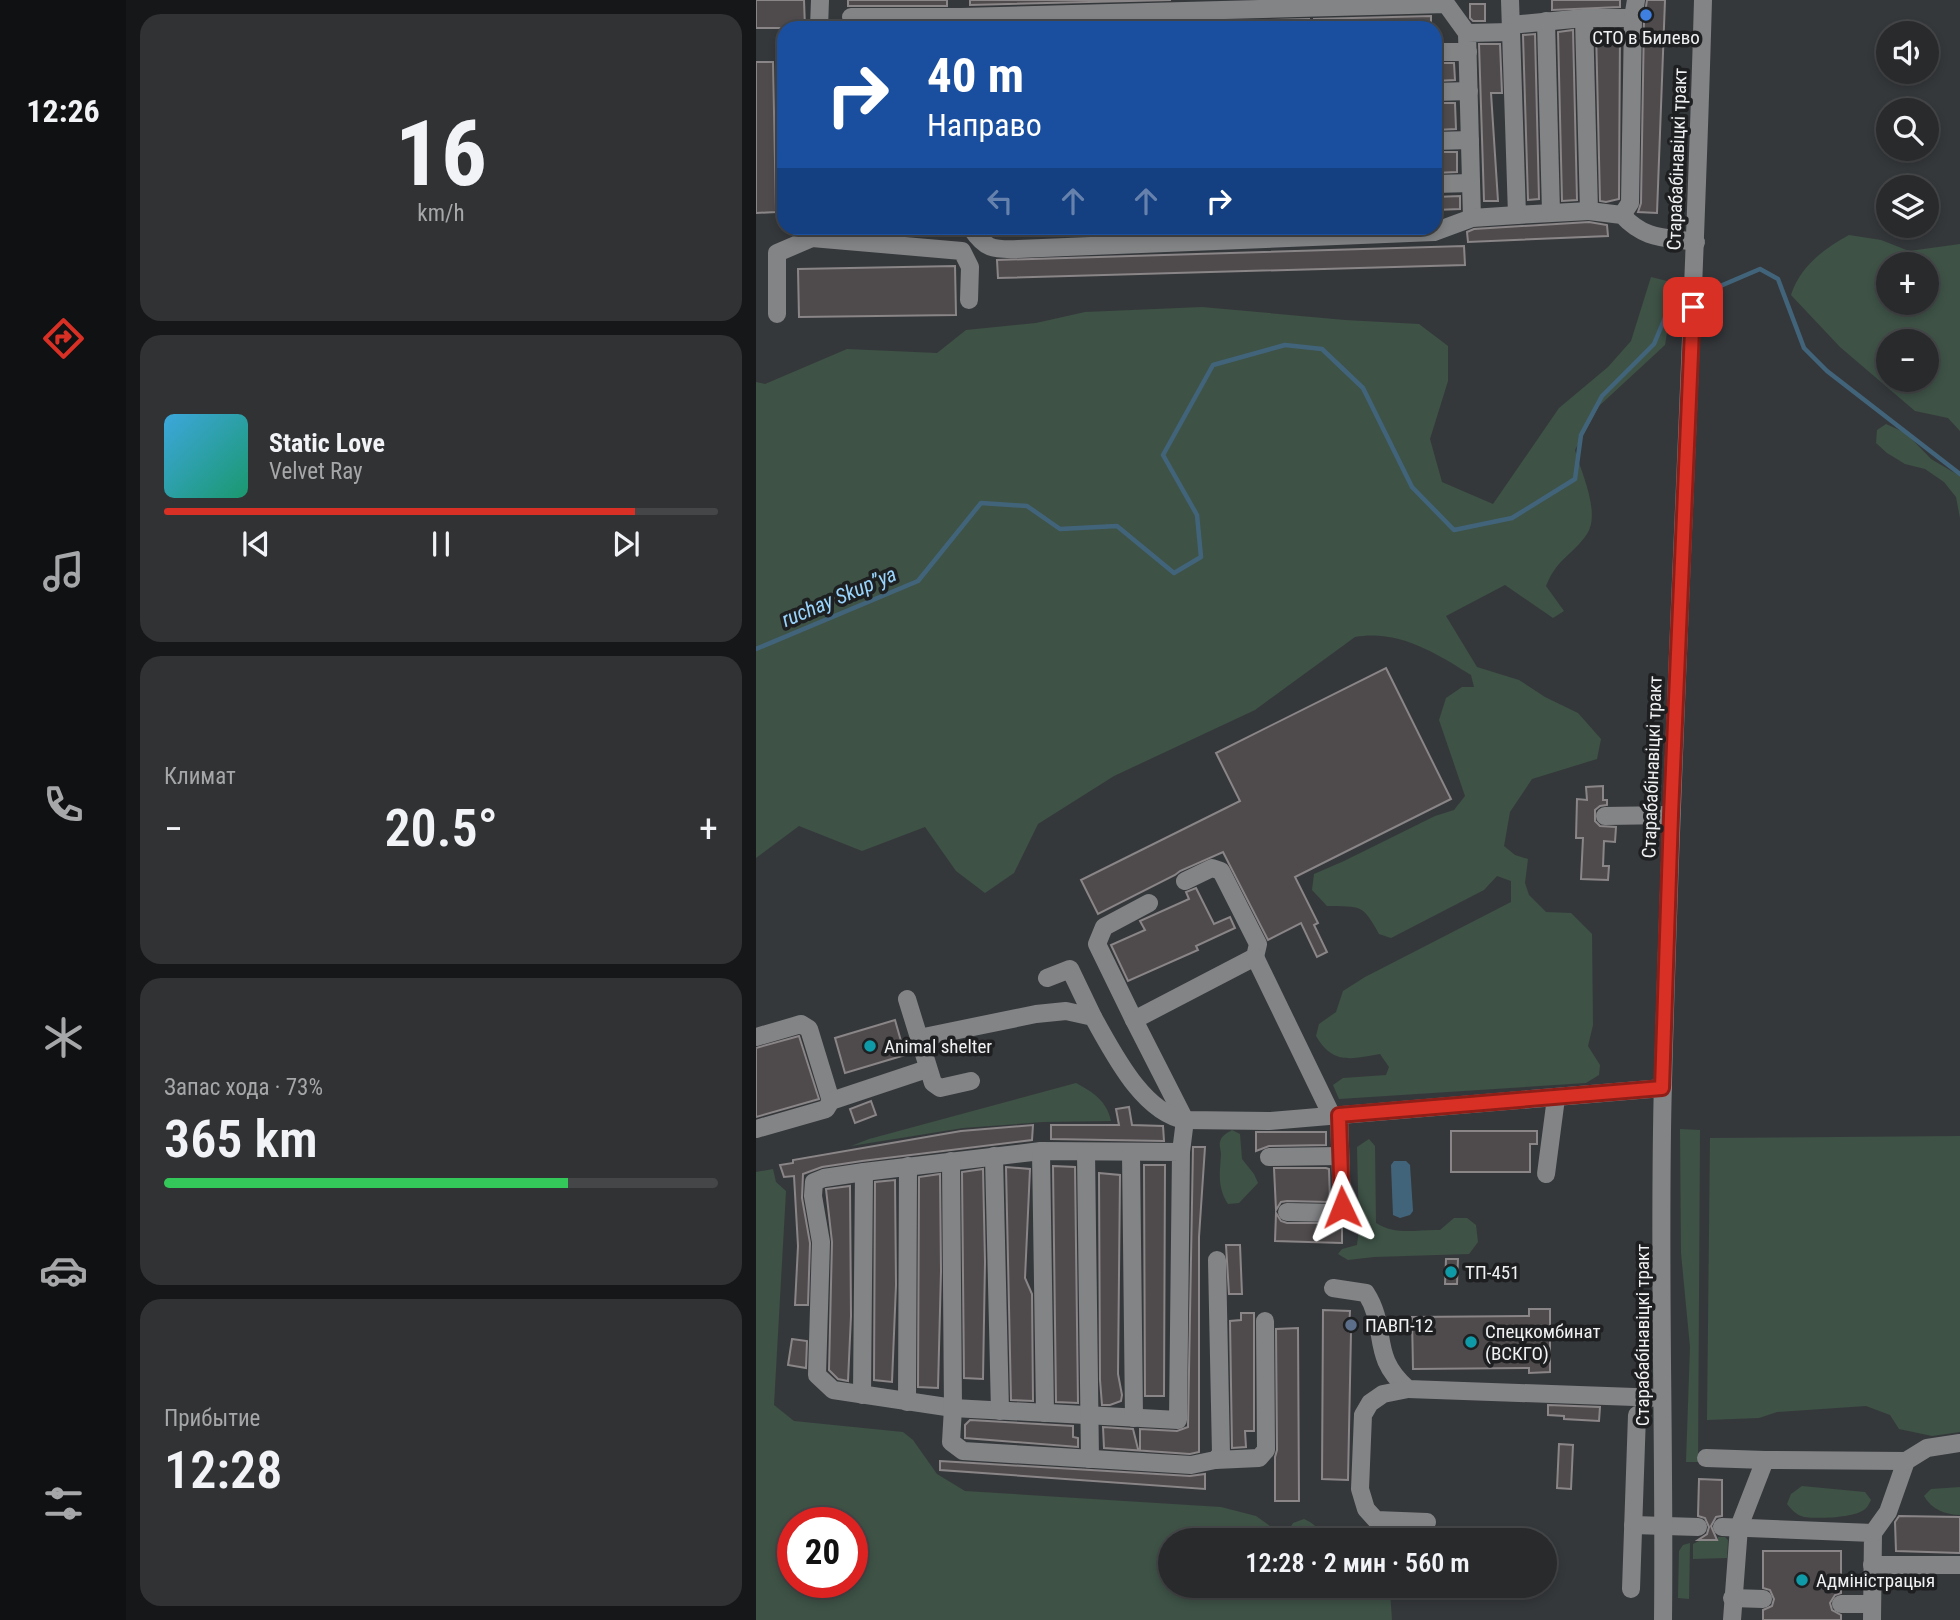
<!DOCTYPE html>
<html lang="ru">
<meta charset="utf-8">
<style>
body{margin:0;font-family:"Roboto Condensed",sans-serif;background:#303234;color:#f1f3f6;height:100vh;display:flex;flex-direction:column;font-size:26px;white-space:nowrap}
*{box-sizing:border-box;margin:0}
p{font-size:23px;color:#a5a7a9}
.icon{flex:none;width:38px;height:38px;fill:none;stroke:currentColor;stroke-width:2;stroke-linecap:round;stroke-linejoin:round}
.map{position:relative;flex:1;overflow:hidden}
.sheet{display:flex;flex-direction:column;gap:14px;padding:14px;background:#161718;width:630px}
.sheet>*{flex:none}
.top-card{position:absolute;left:21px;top:21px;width:665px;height:214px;border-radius:21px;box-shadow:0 4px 10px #0003,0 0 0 2px #444648;background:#1a4fa0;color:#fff;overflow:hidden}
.buttons{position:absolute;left:1120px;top:21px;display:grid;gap:14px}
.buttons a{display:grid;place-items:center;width:63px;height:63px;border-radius:50%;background:#282a2c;box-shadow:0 4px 10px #0003,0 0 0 2px #444648;font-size:35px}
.speed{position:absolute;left:21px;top:1507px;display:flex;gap:14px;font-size:35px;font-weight:700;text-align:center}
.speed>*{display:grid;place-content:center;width:91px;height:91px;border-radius:50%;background:#282a2c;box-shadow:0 4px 10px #0003,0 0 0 2px #444648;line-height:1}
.speed .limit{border:10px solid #d22;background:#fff;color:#111}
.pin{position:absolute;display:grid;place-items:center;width:60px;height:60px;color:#fff;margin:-30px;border-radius:14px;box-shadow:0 4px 10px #0006}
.me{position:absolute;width:77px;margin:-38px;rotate:358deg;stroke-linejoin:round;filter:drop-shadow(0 0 5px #0008)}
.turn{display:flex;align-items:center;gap:24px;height:147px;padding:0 35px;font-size:32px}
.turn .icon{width:91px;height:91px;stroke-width:2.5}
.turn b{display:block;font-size:49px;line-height:60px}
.lanes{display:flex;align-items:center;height:66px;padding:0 35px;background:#0003;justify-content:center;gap:35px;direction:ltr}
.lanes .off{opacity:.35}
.big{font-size:52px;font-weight:600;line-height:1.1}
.sheet .card{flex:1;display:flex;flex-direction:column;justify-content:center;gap:10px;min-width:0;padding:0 24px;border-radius:21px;background:#303234}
.sheet .dial{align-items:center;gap:0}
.dial b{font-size:91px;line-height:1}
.song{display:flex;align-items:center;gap:21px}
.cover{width:84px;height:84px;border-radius:10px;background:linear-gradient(135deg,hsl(200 70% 55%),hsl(160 70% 35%))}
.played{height:7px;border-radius:4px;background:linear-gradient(90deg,#d93025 85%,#444648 85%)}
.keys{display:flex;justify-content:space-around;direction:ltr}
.heat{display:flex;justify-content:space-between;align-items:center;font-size:38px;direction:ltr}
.charge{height:10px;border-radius:5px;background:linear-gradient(90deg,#34c759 73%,#444648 0)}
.trip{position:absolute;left:402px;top:1528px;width:399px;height:70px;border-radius:35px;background:#282a2c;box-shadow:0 4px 10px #0003,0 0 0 2px #444648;font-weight:600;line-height:70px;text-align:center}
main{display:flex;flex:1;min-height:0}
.dock{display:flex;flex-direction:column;width:126px;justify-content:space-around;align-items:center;background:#101112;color:#a5a7a9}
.dock .icon{width:49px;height:49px}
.dock .active{color:#d93025}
.dock b{font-size:32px;color:#f1f3f6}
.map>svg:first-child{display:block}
.green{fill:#3e5246;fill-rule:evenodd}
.water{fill:#42647b}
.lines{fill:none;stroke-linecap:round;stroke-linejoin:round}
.stream{stroke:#42647b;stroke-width:4.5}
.building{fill:#4f4b4d;stroke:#8a8587;stroke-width:2}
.minor{stroke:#838486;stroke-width:18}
.route-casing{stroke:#8d1f18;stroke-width:18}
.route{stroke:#d93025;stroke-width:12}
.shop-dot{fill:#3f7fe0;stroke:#1e1f20;stroke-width:2.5}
.culture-dot{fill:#0f9aa8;stroke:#1e1f20;stroke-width:2.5}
.service-dot{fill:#5c6f8a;stroke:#1e1f20;stroke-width:2.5}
.labels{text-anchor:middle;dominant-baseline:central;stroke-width:7;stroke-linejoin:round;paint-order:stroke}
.poi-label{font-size:19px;fill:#eff1f3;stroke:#1e1f20;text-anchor:start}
.street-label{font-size:19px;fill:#eff1f3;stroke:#1e1f20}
.water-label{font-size:21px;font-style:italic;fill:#98d4fd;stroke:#1e1f20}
</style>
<main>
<nav class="dock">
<b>12:26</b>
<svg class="icon active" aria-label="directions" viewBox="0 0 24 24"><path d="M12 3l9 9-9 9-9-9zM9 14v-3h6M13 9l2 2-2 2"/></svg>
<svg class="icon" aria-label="music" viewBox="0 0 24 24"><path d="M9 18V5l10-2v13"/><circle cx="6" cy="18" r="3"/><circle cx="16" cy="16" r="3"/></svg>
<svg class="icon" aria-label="phone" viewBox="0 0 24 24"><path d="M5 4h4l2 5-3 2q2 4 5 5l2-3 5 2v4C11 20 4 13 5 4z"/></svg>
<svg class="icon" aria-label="climate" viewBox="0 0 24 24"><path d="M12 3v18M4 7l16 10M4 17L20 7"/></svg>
<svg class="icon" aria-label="car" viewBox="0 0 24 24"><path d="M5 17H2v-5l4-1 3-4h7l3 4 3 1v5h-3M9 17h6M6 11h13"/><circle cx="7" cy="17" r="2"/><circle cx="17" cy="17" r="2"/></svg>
<svg class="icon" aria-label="filters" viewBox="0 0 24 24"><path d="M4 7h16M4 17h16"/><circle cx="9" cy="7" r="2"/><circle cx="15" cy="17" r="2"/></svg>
</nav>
<section class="sheet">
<div class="card dial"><b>16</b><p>km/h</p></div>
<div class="card">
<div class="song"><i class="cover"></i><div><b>Static Love</b><p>Velvet Ray</p></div></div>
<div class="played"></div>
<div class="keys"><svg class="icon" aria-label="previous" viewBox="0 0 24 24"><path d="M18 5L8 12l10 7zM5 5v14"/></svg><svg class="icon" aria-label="pause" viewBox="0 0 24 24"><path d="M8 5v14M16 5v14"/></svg><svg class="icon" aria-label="next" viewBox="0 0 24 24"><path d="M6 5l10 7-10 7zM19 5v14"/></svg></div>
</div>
<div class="card"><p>Климат</p>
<div class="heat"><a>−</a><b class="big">20.5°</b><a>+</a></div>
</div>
<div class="card"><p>Запас хода · 73%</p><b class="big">365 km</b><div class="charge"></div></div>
<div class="card"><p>Прибытие</p><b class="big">12:28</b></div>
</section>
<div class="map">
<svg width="1204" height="1620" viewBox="0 0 1204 1620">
<rect width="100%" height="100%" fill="#35383b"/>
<g class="green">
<path d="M1093,235l32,5 28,11 51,-7v187l-12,-13 -33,-7 -75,-64 -49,-52c9,-28 32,-46 58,-60zM1132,264h39v39h-39zM1132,341h39v39h-39z"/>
<path d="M895,277l24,6 -10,62 -66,61 -24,44c6,22 26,63 12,84 -15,22 -29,23 -41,52l18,25 -11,7 -48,-33 -59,31 31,51 42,13 26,17 33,16 23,26 -4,20 -65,20 -22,33 -6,34 11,9 13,4 -3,24 4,12 17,17 25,1 21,21 1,91 -5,21 12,19 -1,10 -13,8 -247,16 -6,-14 10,-7 43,-3 3,-8 -9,-13c-29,5 -47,11 -64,-18l3,-12 17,-12 7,-21 22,-14 146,-75v-21l-14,-5 -13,14 -93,48 -12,-4c-17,-31 -18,-27 -52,-28l-15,-16 2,-16 30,-13 91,-45 19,-6 11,-14 -26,-76 7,-22 16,-11h12l-3,-12c-35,-22 -73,-46 -116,-38l-100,73 -141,66 -76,48 -24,49 -29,20 -29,-22 -31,-44 -63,24 -63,-25 -43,32v-476l9,2 82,-35 90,4 29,-23 70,-7 49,-11 117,-5 143,13 74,4 29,22v35l-18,58 12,43 51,22 66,-96 49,-41 23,-26z"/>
<polygon points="1130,424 1150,433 1175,459 1204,476 1204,518 1200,497 1188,482 1169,469 1149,464 1131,453 1120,443 1121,430"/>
<path d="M320,1083c17,9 31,18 35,38l-68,1 -80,6 -112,18 18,-7z"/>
<polygon points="924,1129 944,1130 942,1462 930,1462 934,1347 925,1253"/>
<path d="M476,1130l8,4 2,25 12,15 4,9 -19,20 -11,1c-11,-17 -8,-32 -7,-50 0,-3 -2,-10 -1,-12 1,-6 7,-9 12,-12z"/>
<polygon points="1204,1136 1204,1432 1176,1436 1143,1429 1134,1415 1110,1406 1021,1412 1003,1418 951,1420 954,1138"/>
<path d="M613,1139l6,7 1,77c21,13 41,6 64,7l14,-12h13l9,7 2,17 -9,12 -95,3 -26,3 -10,-6 4,-5 15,-4 2,-16 -2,-82z"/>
<path d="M17,1169l3,13 10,9 -12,214 20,16 109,11 10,8 24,34 28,17 256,16 35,9 21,15 10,2 6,-10 11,-4c9,4 18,10 15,21h-148v46h213l6,5 2,29h-636v-448zM96,1522v60h-59v-60z"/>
<path d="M1046,1486l63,6 6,8c-2,3 -3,7 -6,9 -10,9 -48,10 -61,8 -8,-2 -12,-7 -17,-13l4,-10z"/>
<path d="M1204,1487v28c-14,0 -29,-6 -36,-19l7,-7z"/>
<polygon points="962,1537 969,1537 972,1540 971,1558 937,1559 937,1544 943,1541 962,1541"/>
<polygon points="934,1543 933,1599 922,1598 923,1551 927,1545"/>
</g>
<polygon class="water" points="638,1161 650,1161 654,1165 657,1211 654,1215 644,1218 637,1215 635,1165"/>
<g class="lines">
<g class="stream">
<polyline points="955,290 1004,269 1022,279 1048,348 1071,371 1204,474"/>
<polyline points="0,649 162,581 225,503 271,506 304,529 361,526 418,573 445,557 441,515 407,455 457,365 529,345 566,349 607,388 656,487 698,530 756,518 819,479 825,435 846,396 898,344 913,308"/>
</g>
</g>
<g class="building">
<polygon points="0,0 48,0 49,28 0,28"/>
<rect x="92" y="0" width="99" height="6"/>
<polygon points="214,0 415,0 214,5"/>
<polygon points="796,0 864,0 864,7 796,10"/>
<polygon points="891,0 909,0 901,213 882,212 885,203 888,19"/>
<polygon points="714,4 729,4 729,21 717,21 714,18"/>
<polygon points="675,16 675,28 558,28 558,19"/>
<polygon points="553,19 553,28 219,28"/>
<polygon points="840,29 864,29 863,199 850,202 844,201"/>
<polygon points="817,30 821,200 806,201 802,32"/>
<polygon points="779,34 783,199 772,200 767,35"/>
<polygon points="723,44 744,44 746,93 735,93 742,201 728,201"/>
<polygon points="0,62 17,62 20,212 0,213"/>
<polygon points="679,63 698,63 699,80 679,81"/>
<polygon points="679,103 699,103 700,129 679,130"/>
<polygon points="679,152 701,152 701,172 679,173"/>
<polygon points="704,196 704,209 679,210 679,197"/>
<polygon points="833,222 851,225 852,236 712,242 711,232 718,229"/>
<polygon points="708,246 709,265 242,278 241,260"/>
<polygon points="199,266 200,315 43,317 42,269"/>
<polygon points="630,668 695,799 539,877 562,923 558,925 571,952 561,957 545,923 512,940 467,852 424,871 419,875 342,914 325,880 484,801 460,753"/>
<polygon points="847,786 847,800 851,800 851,805 844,806 839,810 839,821 844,826 860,827 859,842 848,841 847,866 853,866 852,880 825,879 827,838 820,838 821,799 831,800 830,787"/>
<polygon points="440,888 458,924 474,917 479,928 440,946 442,950 372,981 355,945 389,930 384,921 433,899 430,892"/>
<polygon points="139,1020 149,1055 89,1073 79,1038"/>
<polygon points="43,1036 63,1099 0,1117 0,1048"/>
<polygon points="115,1101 120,1115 99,1123 94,1109"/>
<polygon points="373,1107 376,1125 407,1126 408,1141 295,1139 295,1125 363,1125 360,1109"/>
<polygon points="277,1125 276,1140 106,1161 66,1167 47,1174 46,1198 54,1243 52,1305 39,1305 42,1246 38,1176 28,1177 24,1165 37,1163 37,1160 205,1131"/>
<polygon points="695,1131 781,1131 781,1144 774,1144 774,1172 695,1172"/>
<polygon points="500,1132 570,1132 570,1145 513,1146 500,1151"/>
<polygon points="437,1147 449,1147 443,1237 443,1452 434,1454 348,1448 347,1427 377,1429 382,1449 384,1449 384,1429 421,1431 432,1427"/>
<polygon points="388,1165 409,1165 408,1396 389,1396"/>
<polygon points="297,1166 319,1167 322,1403 300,1402"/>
<polygon points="250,1167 274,1169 269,1278 276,1294 277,1401 255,1400"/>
<polygon points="518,1168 570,1168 573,1169 574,1202 531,1201 525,1202 520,1210"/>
<polygon points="227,1169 229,1262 227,1379 208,1378 206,1172"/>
<polygon points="343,1173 364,1175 362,1374 366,1395 365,1401 354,1405 346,1405 344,1380"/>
<polygon points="184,1174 185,1271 182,1388 162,1387 163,1177"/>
<polygon points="139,1180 140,1285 136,1382 118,1380 119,1182"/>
<polygon points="94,1186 95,1316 92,1381 82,1379 73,1370 76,1242 70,1189"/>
<polygon points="520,1213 525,1221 531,1223 586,1223 586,1243 519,1241"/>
<polygon points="470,1245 484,1245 486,1294 473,1294"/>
<polygon points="690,1259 702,1259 701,1284 689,1284"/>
<polygon points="773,1309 794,1309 794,1372 773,1373 773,1368 657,1369 656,1317 773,1316"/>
<polygon points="567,1310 594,1311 593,1332 595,1332 592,1480 566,1479"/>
<polygon points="485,1313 498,1313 498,1431 489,1431 490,1447 476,1448 474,1321 485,1320"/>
<polygon points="542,1328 543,1501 519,1501 519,1457 521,1450 520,1329"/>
<polygon points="36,1339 51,1341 50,1368 32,1365"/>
<polygon points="792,1405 844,1407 843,1421 808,1419 808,1416 792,1415"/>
<polygon points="214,1420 317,1426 317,1437 322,1438 322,1447 209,1438 209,1425"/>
<polygon points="803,1444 817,1445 815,1489 801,1488"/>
<polygon points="184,1461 434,1476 449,1474 449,1489 184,1470"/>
<polygon points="943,1479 966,1480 966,1516 960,1517 955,1526 961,1540 942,1540 951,1534 953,1527 949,1518 942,1516"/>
<polygon points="1143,1516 1204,1517 1204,1553 1140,1551 1139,1522"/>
<polygon points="1007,1551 1085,1551 1085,1593 1079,1595 1074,1603 1076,1610 1085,1615 1085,1620 1007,1620 1007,1610 1016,1606 1018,1599 1014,1590 1007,1588"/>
</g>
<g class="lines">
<g class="minor">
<polyline points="754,0 761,215 833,211"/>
<polyline points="95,17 205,17 690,4 711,33"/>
<path d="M828,18l5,193 33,4c23,25 42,22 74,27"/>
<polyline points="790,21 795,212"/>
<polyline points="755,25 828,18 877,18"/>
<polyline points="63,28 64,0"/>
<polyline points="679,52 712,52"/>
<polyline points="679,92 713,91"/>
<polyline points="679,141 714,140"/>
<polyline points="679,184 715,183"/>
<polyline points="866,215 874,203 877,18 880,0"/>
<polyline points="716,218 711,33 755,32"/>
<polyline points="56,228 56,238 206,251 214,267 213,300"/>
<path d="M215,228c14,21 22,22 47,21l416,-17 38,-14 45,-3"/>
<polyline points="21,314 21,253 56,238"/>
<polyline points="849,816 915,815"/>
<polyline points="393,903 348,927 341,944 378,1020 499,957 502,944 465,871 456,868 429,881"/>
<polyline points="499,957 576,1116"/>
<polyline points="291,978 314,969 337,1017"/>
<polyline points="151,999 177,1083 184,1088 215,1081"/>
<polyline points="378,1020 429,1120 425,1152 422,1420 197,1408 77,1390 61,1375 65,1242 57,1196 58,1182 68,1178 108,1172 285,1151 425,1152"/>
<polyline points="0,1037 45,1024 53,1029 75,1101"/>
<path d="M163,1038l117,-24 30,-3 27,6c20,35 49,95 92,103l84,1 394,-33"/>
<polyline points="0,1129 70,1109 75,1101 171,1069"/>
<polyline points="285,1151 289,1413"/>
<polyline points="330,1152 334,1459"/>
<polyline points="375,1153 378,1418"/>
<polyline points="238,1156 244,1411"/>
<polyline points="513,1157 584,1156"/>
<polyline points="195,1161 197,1408 195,1442 207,1451 435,1465 459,1460 465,1454 461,1260"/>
<polyline points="790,1174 800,1098"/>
<polyline points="531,1212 579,1213 586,1207 583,1115"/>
<path d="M577,1288l33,5c23,36 3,63 42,96l254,9"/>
<polyline points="652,1389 627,1394 614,1403 607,1415 604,1489 610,1509 620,1520 671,1522"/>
<polyline points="106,1395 108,1172"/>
<polyline points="151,1402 152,1166"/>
<polyline points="950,1458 1009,1460"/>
<polyline points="459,1460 503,1458 510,1450 509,1321"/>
<polyline points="877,1525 942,1527"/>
<polyline points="966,1527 1117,1533 1116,1620"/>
<polyline points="1117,1533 1132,1512 1150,1461 1171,1448 1204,1443"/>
<polyline points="1116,1565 1204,1565"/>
<polyline points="875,1589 881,1415"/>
<polyline points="976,1598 1007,1599"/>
<polyline points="1085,1604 1116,1604"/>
<path d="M907,1620c2,-179 -5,-358 0,-538 9,-361 30,-721 40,-1082"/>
<polyline points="976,1620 983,1527 1009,1460 1150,1461"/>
</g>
</g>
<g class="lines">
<g class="route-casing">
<polyline id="route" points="586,1207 583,1115 906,1088 915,815 937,307"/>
</g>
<use href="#route" class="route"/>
</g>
<circle class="shop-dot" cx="890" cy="15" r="7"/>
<g class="culture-dot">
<circle cx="114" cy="1046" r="7"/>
<circle cx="695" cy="1272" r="7"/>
<circle cx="715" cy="1342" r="7"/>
<circle cx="1046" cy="1580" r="7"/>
</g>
<circle class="service-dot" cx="595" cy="1325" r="7"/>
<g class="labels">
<g class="poi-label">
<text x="890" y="37" text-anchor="middle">СТО в Билево</text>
<text x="128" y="1046">Animal shelter</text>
<text x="709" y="1272">ТП-451</text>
<text x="609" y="1325">ПАВП-12</text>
<text x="729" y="1331">Спецкомбинат<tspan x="729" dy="22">(ВСКГО)</tspan></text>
<text x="1060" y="1580">Адміністрацыя</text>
</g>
<g class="street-label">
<text transform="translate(921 159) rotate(-88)">Старабабінавіцкі тракт</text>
<text transform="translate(896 767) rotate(-88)">Старабабінавіцкі тракт</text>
<text transform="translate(886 1335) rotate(-90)">Старабабінавіцкі тракт</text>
</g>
<g class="water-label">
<text transform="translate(83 597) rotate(-23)">ruchay Skup’’ya</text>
</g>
</g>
</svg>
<div class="buttons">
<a><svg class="icon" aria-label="sound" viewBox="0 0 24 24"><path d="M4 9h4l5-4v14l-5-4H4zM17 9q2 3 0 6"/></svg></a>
<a><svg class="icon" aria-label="search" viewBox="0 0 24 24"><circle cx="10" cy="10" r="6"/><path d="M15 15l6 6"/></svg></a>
<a><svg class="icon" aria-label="layers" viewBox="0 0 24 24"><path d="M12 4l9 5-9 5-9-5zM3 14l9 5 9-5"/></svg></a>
<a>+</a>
<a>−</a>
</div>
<div class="speed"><div class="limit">20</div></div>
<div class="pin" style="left:937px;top:307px;background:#d93025"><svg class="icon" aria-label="arrive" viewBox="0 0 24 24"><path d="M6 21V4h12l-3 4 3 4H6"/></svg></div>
<svg class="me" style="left:586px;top:1207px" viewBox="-20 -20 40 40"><path d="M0-17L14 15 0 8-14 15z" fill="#d93025" stroke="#fff" stroke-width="4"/></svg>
<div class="trip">12:28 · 2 мин · 560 m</div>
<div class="top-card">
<div class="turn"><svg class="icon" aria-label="right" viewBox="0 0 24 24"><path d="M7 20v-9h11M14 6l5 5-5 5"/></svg><div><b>40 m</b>Направо</div></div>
<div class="lanes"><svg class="icon off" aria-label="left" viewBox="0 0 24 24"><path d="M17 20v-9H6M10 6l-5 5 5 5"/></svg><svg class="icon off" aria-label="ahead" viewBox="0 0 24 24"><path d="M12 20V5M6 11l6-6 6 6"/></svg><svg class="icon off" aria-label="ahead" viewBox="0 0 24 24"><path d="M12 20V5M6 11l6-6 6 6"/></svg><svg class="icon" aria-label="right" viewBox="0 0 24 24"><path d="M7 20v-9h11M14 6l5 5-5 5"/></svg></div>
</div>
</div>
</main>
